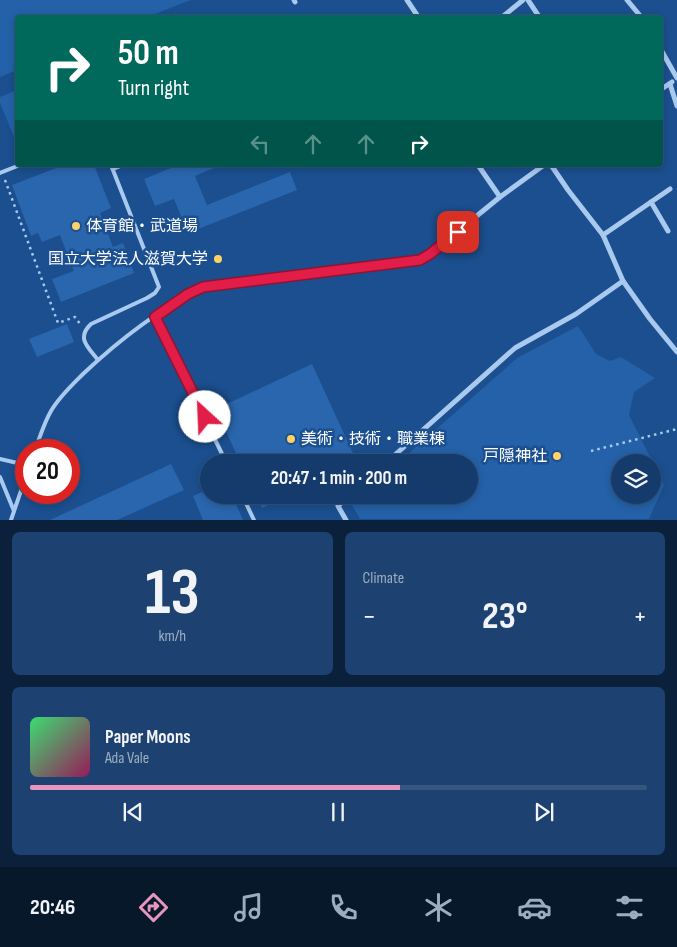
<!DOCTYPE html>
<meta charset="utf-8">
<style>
body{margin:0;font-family:"Sofia Sans Condensed","Noto Sans JP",sans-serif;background:#1d4271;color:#f1f3f6;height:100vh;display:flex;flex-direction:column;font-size:19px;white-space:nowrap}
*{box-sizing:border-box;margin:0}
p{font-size:16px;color:#9dadc1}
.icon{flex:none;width:28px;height:28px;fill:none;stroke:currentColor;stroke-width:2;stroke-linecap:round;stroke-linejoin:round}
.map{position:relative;height:520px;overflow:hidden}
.details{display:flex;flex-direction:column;gap:12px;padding:12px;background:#0b203b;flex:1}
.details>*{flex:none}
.hud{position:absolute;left:15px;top:15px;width:648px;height:152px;border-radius:5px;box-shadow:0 2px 8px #0003,0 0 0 1px #33557e;background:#00695c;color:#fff;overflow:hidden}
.buttons{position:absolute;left:611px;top:454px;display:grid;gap:10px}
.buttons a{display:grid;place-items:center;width:50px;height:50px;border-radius:50%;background:#143b6b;box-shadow:0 2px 8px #0003,0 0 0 1px #33557e;font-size:25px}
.speed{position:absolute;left:15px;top:439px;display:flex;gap:10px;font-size:25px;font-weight:700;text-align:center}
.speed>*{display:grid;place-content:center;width:65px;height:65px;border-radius:50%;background:#143b6b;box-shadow:0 2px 8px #0003,0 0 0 1px #33557e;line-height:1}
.speed .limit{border:8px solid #d22;background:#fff;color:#111}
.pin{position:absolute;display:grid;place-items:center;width:42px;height:42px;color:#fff;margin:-21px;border-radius:10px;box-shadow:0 2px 8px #0006}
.me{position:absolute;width:55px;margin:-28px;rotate:335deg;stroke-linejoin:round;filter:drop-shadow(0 0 4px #0008)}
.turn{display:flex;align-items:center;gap:18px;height:105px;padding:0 20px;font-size:22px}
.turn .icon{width:65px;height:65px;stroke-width:2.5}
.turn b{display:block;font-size:35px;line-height:42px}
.lanes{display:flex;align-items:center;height:48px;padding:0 20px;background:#0003;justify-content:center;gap:25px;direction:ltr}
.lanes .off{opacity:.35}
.big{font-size:38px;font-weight:700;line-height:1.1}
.details .card{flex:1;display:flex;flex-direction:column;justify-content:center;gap:8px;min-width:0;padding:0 18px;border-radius:8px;background:#1d4271}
.details .dial{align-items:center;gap:0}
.dial b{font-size:65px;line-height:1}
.song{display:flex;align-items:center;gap:15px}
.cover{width:60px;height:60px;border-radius:8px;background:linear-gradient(135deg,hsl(140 70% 55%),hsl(330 70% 35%))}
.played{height:5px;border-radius:2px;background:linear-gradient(90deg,#e797bd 60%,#33557e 60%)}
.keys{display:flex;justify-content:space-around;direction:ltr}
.heat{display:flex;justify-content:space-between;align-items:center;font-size:28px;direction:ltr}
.details .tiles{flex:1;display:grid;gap:12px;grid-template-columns:1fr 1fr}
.card:last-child{grid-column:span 2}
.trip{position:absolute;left:200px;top:454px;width:278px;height:50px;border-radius:25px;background:#143b6b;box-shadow:0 2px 8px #0003,0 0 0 1px #33557e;font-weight:700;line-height:50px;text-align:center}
.tab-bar{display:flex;height:80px;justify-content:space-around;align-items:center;background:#08182b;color:#9dadc1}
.tab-bar .icon{width:35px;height:35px}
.tab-bar .selected{color:#e797bd}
.tab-bar b{font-size:22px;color:#f1f3f6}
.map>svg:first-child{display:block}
.green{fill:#2461a8;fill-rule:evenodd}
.building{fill:#2a66ad}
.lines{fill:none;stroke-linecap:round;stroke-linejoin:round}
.path{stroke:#a9c9ee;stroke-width:2.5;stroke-dasharray:2.5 4;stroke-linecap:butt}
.lane{stroke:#a9c9ee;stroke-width:4}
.street{stroke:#a9c9ee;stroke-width:5}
.route-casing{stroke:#92132f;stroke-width:12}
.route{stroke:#e11d48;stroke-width:9}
.poi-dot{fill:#ffd166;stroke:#1b4f8f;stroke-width:2}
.labels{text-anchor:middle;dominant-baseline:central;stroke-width:5;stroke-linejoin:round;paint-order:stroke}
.poi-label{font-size:16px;fill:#fff;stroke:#1b4f8f;text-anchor:start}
</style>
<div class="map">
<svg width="677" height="520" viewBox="0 0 677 520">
<rect width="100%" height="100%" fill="#1b4f8f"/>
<g class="green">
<polygon points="0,0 191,0 147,17 18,18 17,70 0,77"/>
<polygon points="17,90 18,144 17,144 0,103 0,97"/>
<path d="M578,326l18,28 14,7 11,-4 34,21 -21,14 -5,23 35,70 -15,34h-289l-8,-14 11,-10h106v-33h-70l118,-104zM620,462h32v33h-32z"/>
</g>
<g class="building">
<polygon points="64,165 94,165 111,208 100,213 113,247 123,243 134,273 61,302 52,279 74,271 60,235 42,242 38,233 31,236 12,185"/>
<polygon points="170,165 221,165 195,176 207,205 290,172 297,190 188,233 174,199 155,206 144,179 171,168"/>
<polygon points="67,324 74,342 37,357 29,339"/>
<polygon points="312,364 357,462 240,462 216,409"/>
<polygon points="171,464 184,490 117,520 50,520"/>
<polygon points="209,489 209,495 232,495 243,520 203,520 193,496"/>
<polygon points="255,495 290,495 262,508"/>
</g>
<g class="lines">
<g class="path">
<polyline points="5,180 58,323 75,317 80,324"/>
<polyline points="591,451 677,429"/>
</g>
<g class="lane">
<polyline points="113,169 123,165"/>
<polyline points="0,173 20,165"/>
<polyline points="155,317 226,462"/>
<path d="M98,360c-10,-13 -22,-22 -7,-36l56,-26 8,-5 4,-6 -48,-122"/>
<path d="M35,450c5,-13 9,-27 16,-39 8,-14 21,-26 32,-37 36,-34 77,-65 120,-87l217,-27 10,-6"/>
<polyline points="0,459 26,465"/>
<polyline points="0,477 14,511"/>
<polyline points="242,495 254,520"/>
<polyline points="11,520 26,476"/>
</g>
<g class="street">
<polyline points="294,0 295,2"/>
<polyline points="407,0 419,18"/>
<polyline points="528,0 540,18"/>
<polyline points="627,0 642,18"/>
<polyline points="501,18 523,0"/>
<polyline points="660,48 677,78"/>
<polyline points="670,84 677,106"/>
<polyline points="660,90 672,82"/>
<polyline points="478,165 500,197"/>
<polyline points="551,165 568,190 603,235 623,281 650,319 677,352"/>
<polyline points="651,202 668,231"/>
<polyline points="603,235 670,189"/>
<polyline points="430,254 500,197 544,165"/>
<polyline points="387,462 515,348 576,314 623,281"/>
<polyline points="346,520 338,506 350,495"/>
</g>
</g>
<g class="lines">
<g class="route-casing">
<polyline id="route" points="205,417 155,317 188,294 203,287 420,260 430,254 458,232"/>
</g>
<use href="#route" class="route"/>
</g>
<g class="poi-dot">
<circle cx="76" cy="226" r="5"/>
<circle cx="218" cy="259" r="5"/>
<circle cx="291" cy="439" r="5"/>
<circle cx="557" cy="456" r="5"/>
</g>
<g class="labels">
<g class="poi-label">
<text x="86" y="226">体育館・武道場</text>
<text x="208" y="259" text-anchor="end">国立大学法人滋賀大学</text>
<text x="301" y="439">美術・技術・職業棟</text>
<text x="547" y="456" text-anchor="end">戸隠神社</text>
</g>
</g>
</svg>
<div class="buttons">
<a><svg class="icon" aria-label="layers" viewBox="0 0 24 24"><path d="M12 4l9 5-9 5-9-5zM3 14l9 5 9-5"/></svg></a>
</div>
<div class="speed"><div class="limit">20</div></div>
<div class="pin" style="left:458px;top:232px;background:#d93025"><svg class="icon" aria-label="arrive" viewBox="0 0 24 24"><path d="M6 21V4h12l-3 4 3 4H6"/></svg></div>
<svg class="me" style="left:205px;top:417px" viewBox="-20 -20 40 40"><circle r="19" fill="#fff"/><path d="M0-13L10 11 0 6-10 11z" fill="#e11d48"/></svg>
<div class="trip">20:47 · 1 min · 200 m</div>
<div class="hud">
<div class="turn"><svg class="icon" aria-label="right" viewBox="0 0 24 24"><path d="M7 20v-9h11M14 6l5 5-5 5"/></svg><div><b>50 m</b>Turn right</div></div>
<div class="lanes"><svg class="icon off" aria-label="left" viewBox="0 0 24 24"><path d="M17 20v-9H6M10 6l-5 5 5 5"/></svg><svg class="icon off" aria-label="ahead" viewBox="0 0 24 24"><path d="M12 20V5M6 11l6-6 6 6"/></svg><svg class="icon off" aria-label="ahead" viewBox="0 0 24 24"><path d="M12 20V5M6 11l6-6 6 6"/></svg><svg class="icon" aria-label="right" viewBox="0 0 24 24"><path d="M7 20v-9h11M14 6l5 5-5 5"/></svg></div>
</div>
</div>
<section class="details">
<div class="tiles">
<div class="card dial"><b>13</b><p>km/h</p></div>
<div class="card"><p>Climate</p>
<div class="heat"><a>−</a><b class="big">23°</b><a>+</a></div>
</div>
<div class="card">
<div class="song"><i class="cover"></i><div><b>Paper Moons</b><p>Ada Vale</p></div></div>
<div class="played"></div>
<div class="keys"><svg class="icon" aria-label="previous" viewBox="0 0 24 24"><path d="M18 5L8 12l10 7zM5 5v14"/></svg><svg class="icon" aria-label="pause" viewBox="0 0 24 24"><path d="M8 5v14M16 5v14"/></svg><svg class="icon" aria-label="next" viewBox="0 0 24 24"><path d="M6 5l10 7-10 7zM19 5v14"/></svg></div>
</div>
</div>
</section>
<nav class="tab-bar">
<b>20:46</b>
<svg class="icon selected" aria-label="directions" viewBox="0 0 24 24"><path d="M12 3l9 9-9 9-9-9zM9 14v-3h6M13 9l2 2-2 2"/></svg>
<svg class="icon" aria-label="music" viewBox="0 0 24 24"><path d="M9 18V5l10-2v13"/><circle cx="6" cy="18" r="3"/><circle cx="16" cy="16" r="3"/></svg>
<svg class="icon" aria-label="phone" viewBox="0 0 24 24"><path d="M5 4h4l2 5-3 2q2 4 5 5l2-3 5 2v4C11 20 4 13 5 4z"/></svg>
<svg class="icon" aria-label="climate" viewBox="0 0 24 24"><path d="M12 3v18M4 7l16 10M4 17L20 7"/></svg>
<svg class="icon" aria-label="car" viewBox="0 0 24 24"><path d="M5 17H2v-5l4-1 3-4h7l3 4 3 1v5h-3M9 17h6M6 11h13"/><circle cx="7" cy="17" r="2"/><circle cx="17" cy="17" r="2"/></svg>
<svg class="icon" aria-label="filters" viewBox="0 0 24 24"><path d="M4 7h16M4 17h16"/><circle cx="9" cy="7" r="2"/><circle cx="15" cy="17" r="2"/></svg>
</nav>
